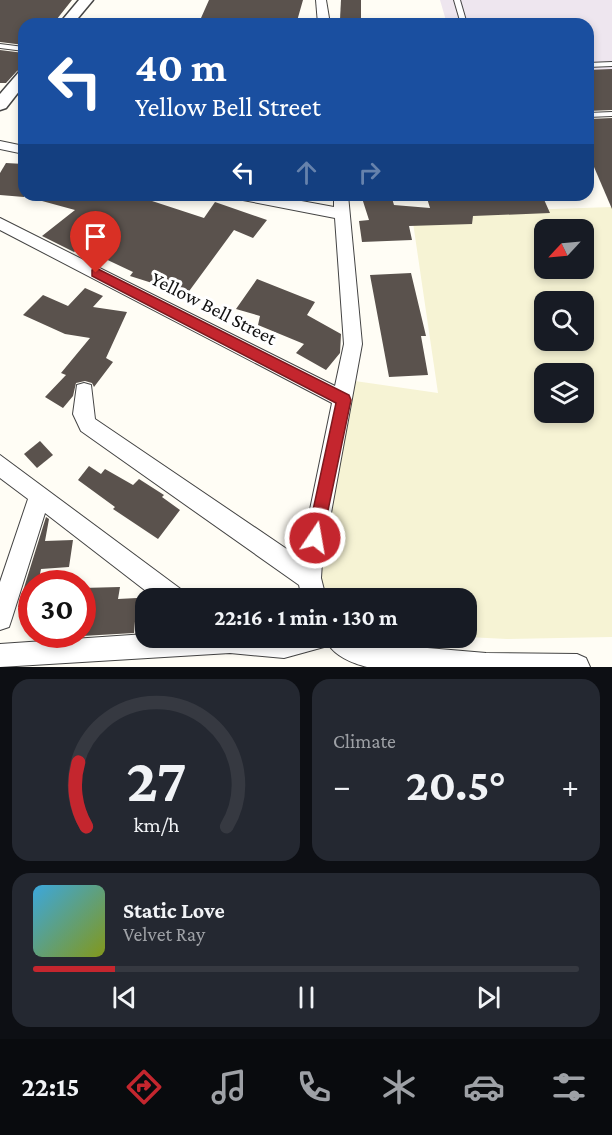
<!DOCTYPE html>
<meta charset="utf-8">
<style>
body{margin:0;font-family:"Crimson Pro",serif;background:#242831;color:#f1f3f6;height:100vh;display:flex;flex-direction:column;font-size:22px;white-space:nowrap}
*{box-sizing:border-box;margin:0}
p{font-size:20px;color:#9ea1a6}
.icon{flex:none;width:33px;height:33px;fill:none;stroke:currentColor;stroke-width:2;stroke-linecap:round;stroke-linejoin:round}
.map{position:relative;height:667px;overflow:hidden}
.panel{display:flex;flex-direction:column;gap:12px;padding:12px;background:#0d0f14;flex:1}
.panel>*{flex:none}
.guide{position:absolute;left:18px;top:18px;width:576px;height:183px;border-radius:18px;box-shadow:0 3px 9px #0003;background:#1a4fa0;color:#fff;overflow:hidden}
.needle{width:39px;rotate:244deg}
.fabs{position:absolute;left:534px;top:219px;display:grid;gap:12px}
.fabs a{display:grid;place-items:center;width:60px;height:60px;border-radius:12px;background:#171b24;box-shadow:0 3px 9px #0003;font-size:30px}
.speed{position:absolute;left:18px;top:570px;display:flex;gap:12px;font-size:30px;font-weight:700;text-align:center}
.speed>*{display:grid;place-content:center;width:78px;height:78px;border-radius:50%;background:#171b24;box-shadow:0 3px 9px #0003;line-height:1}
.speed .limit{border:9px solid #d22;background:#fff;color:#111}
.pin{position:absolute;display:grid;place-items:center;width:51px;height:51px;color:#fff;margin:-62px -26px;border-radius:50% 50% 50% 0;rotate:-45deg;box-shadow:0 0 6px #0007}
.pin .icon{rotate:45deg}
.me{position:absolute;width:66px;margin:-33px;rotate:12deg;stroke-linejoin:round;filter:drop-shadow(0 0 4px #0008)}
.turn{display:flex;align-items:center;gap:21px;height:126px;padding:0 18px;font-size:27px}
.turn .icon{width:78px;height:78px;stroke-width:2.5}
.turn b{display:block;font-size:42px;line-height:51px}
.lanes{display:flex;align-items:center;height:57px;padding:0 18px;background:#0003;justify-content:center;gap:30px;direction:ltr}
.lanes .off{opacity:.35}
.big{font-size:45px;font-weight:700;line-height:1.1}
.panel .tile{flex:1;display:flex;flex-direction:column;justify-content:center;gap:9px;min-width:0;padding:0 21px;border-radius:18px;background:#242831}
.panel .dial{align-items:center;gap:0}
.dial svg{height:156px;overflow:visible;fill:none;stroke:#363941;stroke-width:7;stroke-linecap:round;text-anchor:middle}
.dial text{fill:#f1f3f6;stroke:none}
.song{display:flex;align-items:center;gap:18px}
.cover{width:72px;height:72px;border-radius:9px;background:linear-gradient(135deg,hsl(200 70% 55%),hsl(70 70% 35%))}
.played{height:6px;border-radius:3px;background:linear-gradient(90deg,#c4262e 15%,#363941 15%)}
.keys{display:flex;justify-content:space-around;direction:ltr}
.heat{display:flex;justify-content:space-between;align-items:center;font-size:33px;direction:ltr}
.panel .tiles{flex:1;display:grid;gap:12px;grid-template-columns:1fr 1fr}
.tile:last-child{grid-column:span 2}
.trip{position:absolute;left:135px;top:588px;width:342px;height:60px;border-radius:18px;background:#171b24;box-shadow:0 3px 9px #0003;font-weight:700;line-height:60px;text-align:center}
.menu{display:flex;height:96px;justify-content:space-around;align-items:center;background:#090b0e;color:#9ea1a6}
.menu .icon{width:42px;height:42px}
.menu .active{color:#c4262e}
.menu b{font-size:27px;color:#f1f3f6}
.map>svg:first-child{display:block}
.industrial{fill:#eee6ef}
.farmland{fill:#f6f3d4;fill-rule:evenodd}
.building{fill:#5a524d}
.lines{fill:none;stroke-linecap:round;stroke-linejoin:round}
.service-casing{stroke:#444;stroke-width:2}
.minor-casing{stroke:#444;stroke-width:2}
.tertiary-casing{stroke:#444;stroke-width:3}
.service{fill:#fff;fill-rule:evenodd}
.minor{fill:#fff;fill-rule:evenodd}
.tertiary{fill:#fff;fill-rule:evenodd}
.route{fill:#c4262e;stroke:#7f191e;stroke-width:1.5}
.labels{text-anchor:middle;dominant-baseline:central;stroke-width:6;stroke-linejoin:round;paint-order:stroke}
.street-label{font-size:20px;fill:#111;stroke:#fff}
</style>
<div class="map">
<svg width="612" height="667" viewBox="0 0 612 667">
<rect width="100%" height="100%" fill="#fffdf5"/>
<polygon class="industrial" points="440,0 612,0 612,104 588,104 588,24 447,24"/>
<path class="farmland" d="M612,207v430l-105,2 -40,-2 -1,-39h-145l-3,-7 30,-211 90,13 -27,-184 57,3zM544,230h40v38h-40zM544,302h40v38h-40zM544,374h40v38h-40z"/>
<g class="building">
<polygon points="0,0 72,0 53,24 24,24 24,45 0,42"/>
<polygon points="209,0 303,0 297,21 276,20 275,24 201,18"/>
<polygon points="341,0 361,0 361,19 340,19"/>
<polygon points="0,50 24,53 24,68 17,71 6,83 0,83"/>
<polygon points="612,69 612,110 588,111 588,70"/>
<polygon points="612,118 612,209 588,153 588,119"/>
<polygon points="6,163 24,164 24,197 0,195 0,173"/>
<polygon points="42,195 153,195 149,200 204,218 215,202 267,220 253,238 234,230 187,294 130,276 133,272 80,247 74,252 42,236 75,210 42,201"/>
<polygon points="361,195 391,195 394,205 430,208 426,195 542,195 550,213 473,216 472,224 409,226 412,240 362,242 359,221 369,220"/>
<polygon points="411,273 426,336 421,336 428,375 389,377 370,275"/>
<polygon points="257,279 315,302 307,315 341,334 340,353 326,370 296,353 304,344 258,325 260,316 236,309"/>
<polygon points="85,288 103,296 93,307 127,312 106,358 113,362 94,387 92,383 85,381 76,383 73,396 63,408 45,397 66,375 61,373 90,338 65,334 23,315 43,295 68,306"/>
<polygon points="40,441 53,455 37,468 24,454"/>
<polygon points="89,466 101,474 105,469 133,485 139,479 164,495 162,497 180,510 158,539 113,509 115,507 78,480"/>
<polygon points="46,517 49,519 45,541 73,540 69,567 41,569 38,584 32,584 32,606 18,607"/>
<polygon points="120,587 118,599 137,598 134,633 82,636 82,588"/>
</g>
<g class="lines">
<g class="service-casing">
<g id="service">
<polygon points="454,0 460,0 467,24 461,24"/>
<polygon points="0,44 24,47 24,51 0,48"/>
<polygon points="612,62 612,66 588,67 588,63"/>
<polygon points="612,112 612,116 588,117 588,113"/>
</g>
</g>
<g class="minor-casing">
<g id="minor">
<polygon points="316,0 326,0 330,24 318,24"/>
<polygon points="68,19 89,21 95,24 64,24 64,20"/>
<polygon points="0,141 24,146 24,154 0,149"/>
<polygon points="236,195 269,195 334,207 334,195 348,195 362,344 322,562 321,578 326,598 302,598 299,585 81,431 73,414 77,385 84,383 91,385 95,419 300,558 332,403 0,230 0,218 335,386 344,344 335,218 243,200"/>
<polygon points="0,455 182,590 186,598 155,598 45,513 12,618 9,627 0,630 0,582 28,499 0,478"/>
<path d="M146,634v4h212l11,5 117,10 91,1 9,4 4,9h-223c-15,-4 -34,-11 -41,-27l-2,7 -40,11 -54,-5 -230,14v-23z"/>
</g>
</g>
<g class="tertiary-casing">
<g id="tertiary">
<polygon points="79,0 93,0 73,24 59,24"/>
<polygon points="24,70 24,85 6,108 0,110 0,94 19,72"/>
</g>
</g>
<use href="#service" class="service"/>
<use href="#minor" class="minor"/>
<use href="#tertiary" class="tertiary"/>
</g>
<polygon class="route" points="96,268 349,395 351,400 321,544 315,547 309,544 307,538 336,403 92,276 92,270"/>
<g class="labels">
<g class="street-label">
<text transform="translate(214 308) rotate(27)">Yellow Bell Street</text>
</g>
</g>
</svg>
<div class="fabs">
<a><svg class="needle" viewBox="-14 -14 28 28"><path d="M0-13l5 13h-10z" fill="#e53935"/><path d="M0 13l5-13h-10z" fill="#9ea1a6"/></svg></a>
<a><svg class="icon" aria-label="search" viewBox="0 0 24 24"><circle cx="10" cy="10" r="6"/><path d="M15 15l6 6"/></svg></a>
<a><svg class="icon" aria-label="layers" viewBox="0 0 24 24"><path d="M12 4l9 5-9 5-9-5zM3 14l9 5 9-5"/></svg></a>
</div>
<div class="speed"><div class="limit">30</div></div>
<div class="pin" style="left:96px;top:273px;background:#d93025"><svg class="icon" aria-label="arrive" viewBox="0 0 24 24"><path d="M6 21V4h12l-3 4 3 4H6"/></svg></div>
<svg class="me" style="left:315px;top:538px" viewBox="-20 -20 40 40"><circle r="17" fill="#c4262e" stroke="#fff" stroke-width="3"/><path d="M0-11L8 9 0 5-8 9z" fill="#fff"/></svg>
<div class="trip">22:16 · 1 min · 130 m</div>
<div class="guide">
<div class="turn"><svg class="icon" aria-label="left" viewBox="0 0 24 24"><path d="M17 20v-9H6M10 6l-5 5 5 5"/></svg><div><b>40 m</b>Yellow Bell Street</div></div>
<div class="lanes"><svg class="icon" aria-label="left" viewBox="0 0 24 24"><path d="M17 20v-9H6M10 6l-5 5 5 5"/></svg><svg class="icon off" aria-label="ahead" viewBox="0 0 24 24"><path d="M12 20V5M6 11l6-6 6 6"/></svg><svg class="icon off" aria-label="right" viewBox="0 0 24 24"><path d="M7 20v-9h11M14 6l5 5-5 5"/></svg></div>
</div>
</div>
<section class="panel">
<div class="tiles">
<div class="tile dial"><svg viewBox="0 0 100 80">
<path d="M14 69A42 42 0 1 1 86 69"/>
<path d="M14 69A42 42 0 0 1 10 36" stroke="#c4262e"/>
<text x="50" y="56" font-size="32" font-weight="700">27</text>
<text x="50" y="72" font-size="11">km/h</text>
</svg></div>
<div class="tile"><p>Climate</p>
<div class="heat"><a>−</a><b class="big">20.5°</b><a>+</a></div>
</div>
<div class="tile">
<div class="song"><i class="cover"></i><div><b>Static Love</b><p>Velvet Ray</p></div></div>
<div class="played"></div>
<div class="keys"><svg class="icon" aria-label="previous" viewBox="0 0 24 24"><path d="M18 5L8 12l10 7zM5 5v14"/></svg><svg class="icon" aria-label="pause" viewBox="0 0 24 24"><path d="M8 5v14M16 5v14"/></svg><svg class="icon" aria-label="next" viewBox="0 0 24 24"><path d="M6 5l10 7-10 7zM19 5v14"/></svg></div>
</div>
</div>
</section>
<nav class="menu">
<b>22:15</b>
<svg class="icon active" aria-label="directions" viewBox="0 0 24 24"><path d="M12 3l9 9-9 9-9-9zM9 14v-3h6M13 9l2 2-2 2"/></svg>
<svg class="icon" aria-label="music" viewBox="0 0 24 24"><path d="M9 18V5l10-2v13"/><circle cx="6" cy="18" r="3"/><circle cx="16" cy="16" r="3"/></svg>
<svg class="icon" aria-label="phone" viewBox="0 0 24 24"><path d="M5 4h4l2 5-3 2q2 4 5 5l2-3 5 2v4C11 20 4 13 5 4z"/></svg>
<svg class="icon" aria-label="climate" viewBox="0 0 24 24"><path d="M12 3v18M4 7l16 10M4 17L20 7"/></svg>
<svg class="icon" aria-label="car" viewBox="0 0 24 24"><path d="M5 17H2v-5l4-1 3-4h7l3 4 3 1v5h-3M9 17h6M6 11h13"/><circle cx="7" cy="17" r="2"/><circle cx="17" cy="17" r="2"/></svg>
<svg class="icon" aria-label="filters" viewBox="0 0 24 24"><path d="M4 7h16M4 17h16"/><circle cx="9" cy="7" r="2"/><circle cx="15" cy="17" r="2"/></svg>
</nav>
